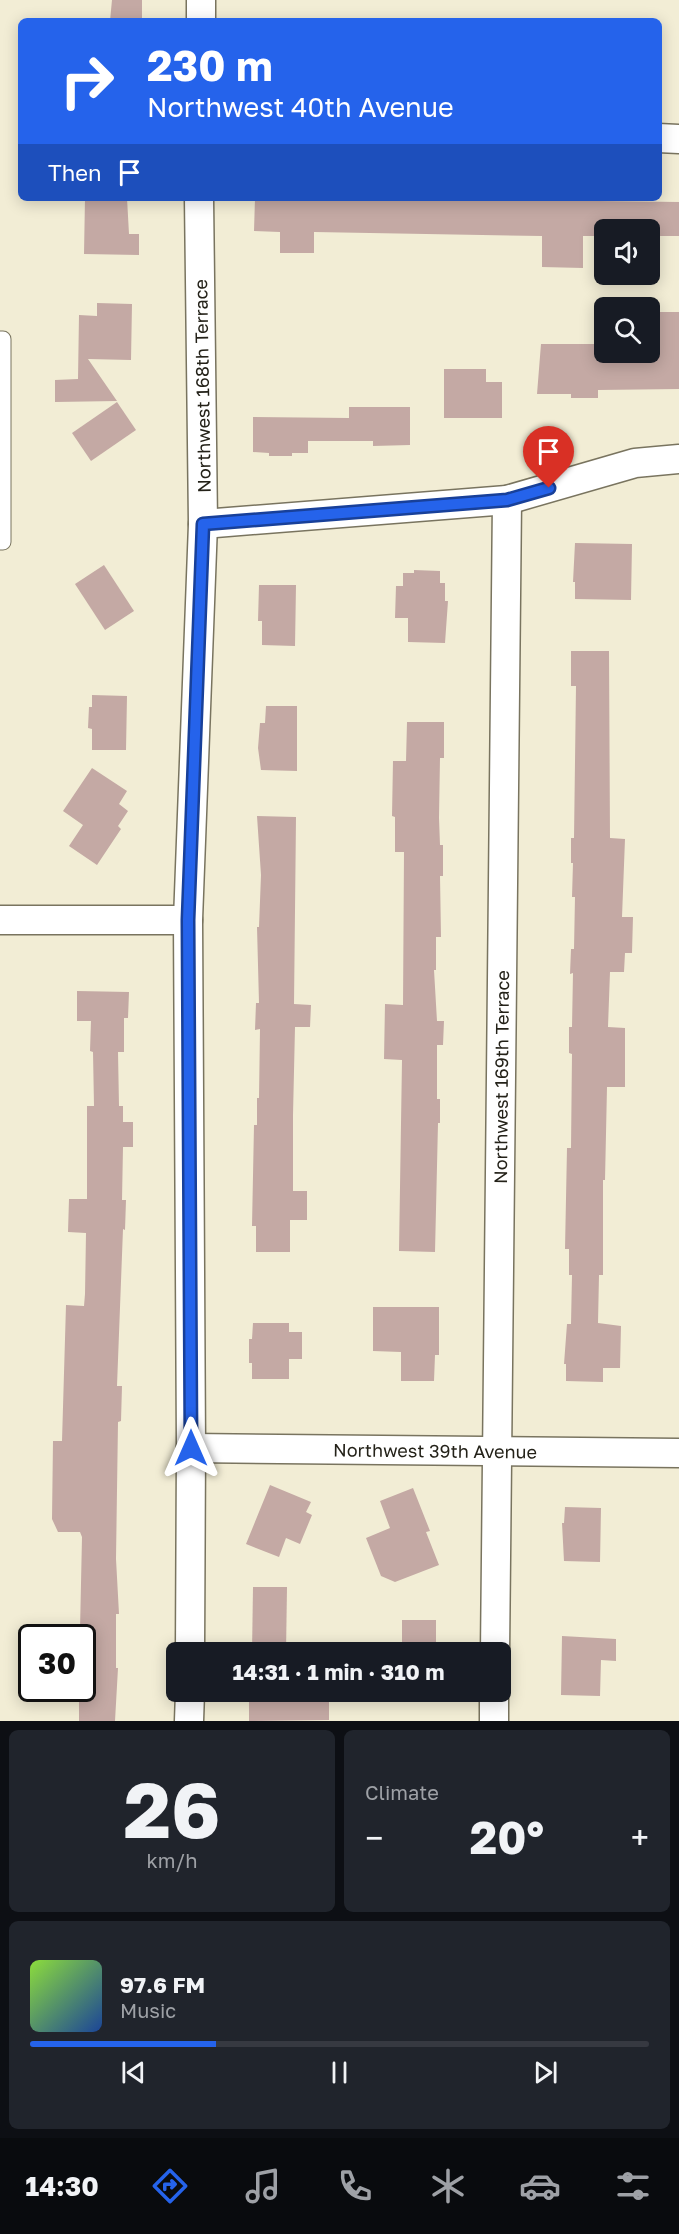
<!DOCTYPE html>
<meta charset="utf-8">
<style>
body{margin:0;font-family:"Golos Text",sans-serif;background:#20242c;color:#f1f3f6;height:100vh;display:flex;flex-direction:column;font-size:22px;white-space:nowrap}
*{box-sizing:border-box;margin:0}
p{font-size:20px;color:#9ea1a6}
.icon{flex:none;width:33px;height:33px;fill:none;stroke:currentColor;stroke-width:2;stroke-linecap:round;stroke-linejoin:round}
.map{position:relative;height:1721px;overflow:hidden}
.details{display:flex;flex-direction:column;gap:9px;padding:9px;background:#0d0f14;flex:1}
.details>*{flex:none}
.hud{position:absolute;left:18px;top:18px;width:644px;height:183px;border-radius:9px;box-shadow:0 3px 15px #0003;background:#2563eb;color:#fff;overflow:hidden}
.tools{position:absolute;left:594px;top:219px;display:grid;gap:12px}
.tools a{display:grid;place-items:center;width:66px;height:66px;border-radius:9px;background:#171b24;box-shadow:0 3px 15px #0003;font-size:30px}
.speed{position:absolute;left:18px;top:1624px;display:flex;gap:12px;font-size:30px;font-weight:700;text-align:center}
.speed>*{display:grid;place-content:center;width:78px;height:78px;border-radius:50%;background:#171b24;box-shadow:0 3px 15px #0003;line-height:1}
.speed .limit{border:3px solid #111;border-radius:9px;background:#fff;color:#111}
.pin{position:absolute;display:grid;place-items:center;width:51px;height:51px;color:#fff;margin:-62px -26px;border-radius:50% 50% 50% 0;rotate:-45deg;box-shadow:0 0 6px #0007}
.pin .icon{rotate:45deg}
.me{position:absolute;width:66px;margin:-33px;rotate:0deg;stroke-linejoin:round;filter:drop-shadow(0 0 4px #0008)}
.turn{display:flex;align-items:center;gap:21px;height:126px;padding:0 30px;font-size:27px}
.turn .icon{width:78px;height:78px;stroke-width:2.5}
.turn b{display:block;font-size:42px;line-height:51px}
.then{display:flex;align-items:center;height:57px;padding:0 30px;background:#0003;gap:12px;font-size:22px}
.big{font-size:45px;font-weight:700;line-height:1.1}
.details .widget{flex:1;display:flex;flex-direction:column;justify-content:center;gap:9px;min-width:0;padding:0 21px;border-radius:9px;background:#20242c}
.details .dial{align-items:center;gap:0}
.dial b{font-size:78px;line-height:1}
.song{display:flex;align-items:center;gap:18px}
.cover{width:72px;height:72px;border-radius:9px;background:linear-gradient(135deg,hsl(90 70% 55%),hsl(220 70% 35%))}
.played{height:6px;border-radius:3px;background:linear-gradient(90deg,#2563eb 30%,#363941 30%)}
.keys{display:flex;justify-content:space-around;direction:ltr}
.heat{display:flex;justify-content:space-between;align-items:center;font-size:33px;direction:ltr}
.details .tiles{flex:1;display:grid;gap:9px;grid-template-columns:1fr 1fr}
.widget:last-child{grid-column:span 2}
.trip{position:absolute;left:166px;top:1642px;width:345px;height:60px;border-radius:9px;background:#171b24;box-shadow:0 3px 15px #0003;font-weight:700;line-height:60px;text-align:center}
.tabs{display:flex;height:96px;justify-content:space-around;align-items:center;background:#090b0e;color:#9ea1a6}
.tabs .icon{width:42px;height:42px}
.tabs .on{color:#2563eb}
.tabs b{font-size:27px;color:#f1f3f6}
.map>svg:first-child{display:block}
.building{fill:#c4a9a4}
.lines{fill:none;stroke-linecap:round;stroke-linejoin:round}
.lane-casing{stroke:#79745f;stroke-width:17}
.street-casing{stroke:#79745f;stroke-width:31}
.lane{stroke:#fff;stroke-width:15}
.street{stroke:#fff;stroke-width:28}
.route-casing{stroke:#184099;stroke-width:15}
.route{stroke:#2563eb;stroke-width:10}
.labels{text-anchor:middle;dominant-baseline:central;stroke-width:5;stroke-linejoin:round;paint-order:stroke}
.street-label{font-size:18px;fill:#242219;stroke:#fff}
</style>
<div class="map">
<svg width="679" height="1721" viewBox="0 0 679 1721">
<rect width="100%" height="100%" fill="#f2edd5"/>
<g class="building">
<polygon points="112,0 142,0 142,21 110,21"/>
<polygon points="85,198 127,198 129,234 139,234 139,255 84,254"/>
<polygon points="255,198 561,200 561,198 582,198 600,200 600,201 679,202 679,236 650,236 650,230 600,230 600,236 583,236 583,268 542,267 542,236 314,232 314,253 280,253 280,232 254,231"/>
<polygon points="97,303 132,304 131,360 88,359 117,401 55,402 55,380 78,379 79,315 97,316"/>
<polygon points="650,312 679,312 679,389 598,390 598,398 571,398 571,394 537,394 541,344 596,344 596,352 650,352"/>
<polygon points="444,369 486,369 486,382 502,382 502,418 444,418"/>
<polygon points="117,402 136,430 91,461 72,433"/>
<polygon points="349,407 410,407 410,445 373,446 373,441 308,441 308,453 292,453 292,456 269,456 269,453 253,452 253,417 349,418"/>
<polygon points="575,543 632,544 631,600 575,599 575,582 573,582"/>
<polygon points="104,565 134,611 105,630 75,584"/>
<polygon points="414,570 440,571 440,583 445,583 445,601 448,601 445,643 408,642 408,618 395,618 396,586 403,586 403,573 414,573"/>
<polygon points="259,585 296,585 295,646 262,645 262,621 258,621"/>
<polygon points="571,651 609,651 610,838 625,839 622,917 633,917 632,953 625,953 624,972 610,972 608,1027 625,1028 625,1087 607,1087 605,1180 603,1180 603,1275 599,1275 598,1323 621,1326 620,1368 603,1368 603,1382 566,1381 566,1364 564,1364 567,1324 571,1324 572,1275 569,1275 569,1249 565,1249 567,1148 571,1148 572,1054 569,1053 569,1027 572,1027 573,973 570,974 571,949 574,949 575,897 572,897 573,863 571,863 571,838 574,838 576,686 571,686"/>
<polygon points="92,695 127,696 126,750 92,750 92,729 88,728 89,707 92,707"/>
<polygon points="266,706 297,706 297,771 261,770 258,748 260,723 265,723"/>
<polygon points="407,722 444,722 444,758 440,758 439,818 440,845 443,845 443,876 440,876 441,937 436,937 436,970 434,970 437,1021 444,1021 443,1045 437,1045 437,1099 440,1099 440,1123 438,1123 435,1252 399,1251 402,1060 384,1059 385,1004 403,1005 404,852 395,852 395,817 392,816 393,761 406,761"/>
<polygon points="92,768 127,791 119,804 128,811 118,826 121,829 97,865 69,846 83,825 63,811"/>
<polygon points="257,816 296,817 294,1004 311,1005 310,1027 295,1027 293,1115 293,1191 307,1191 307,1220 290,1220 290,1252 256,1252 256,1226 252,1226 254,1125 257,1125 257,1098 259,1098 260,1029 255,1030 256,1003 259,1003 257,927 259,927 261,875"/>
<polygon points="77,991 129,992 128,1018 124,1018 124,1052 118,1052 119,1106 123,1106 123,1122 133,1122 133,1147 123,1147 122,1200 126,1200 125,1230 123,1229 117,1386 122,1386 121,1421 118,1422 116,1559 119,1614 116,1614 116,1668 118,1668 115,1721 79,1721 79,1689 82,1689 82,1630 80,1630 82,1537 80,1532 58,1532 52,1519 53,1441 62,1441 66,1305 84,1306 85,1294 86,1233 68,1232 69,1199 87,1199 87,1106 94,1106 93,1052 90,1051 91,1021 77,1021"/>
<polygon points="373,1307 439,1307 439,1355 435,1355 434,1381 401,1381 401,1352 373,1351"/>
<polygon points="253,1323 289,1323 289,1332 302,1332 302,1359 289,1359 289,1379 252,1379 252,1363 249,1363 249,1339 252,1339"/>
<polygon points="270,1485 311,1502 306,1512 312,1515 300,1544 286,1538 279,1557 246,1544"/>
<polygon points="413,1488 430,1531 426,1532 439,1565 395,1582 381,1576 366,1538 390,1528 380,1501"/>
<polygon points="565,1507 601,1508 600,1562 564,1561 562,1523 564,1523"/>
<polygon points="253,1587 287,1587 286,1653 252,1653"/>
<rect x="402" y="1620" width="34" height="33"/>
<polygon points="562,1636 616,1639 616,1661 601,1660 600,1696 561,1695"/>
<polygon points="249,1692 288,1692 288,1696 296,1697 296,1700 329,1699 329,1720 249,1721"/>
</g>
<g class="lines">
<g class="lane-casing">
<polyline id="lane" points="0,339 3,339 3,542 0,542"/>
</g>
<g class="street-casing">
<g id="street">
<polyline points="201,21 201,0"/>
<polyline points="658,138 679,139"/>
<polyline points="203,524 507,500 635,463 679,459"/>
<polyline points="0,920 188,920"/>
<path id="s1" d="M191,1448l488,5"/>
<polyline points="190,1653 191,1448 188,920 203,524 199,198"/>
<path id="s2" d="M495,1653l12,-1153"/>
<polyline points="189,1721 190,1692"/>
<polyline points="494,1721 494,1692"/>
</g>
</g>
<use href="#lane" class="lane"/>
<use href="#street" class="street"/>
</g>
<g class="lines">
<g class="route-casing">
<polyline id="route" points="191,1448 188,920 203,524 507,500 549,488"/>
</g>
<use href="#route" class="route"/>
</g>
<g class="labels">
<g class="street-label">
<text transform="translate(202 386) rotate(-91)">Northwest 168th Terrace</text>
<text stroke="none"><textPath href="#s2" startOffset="576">Northwest 169th Terrace</textPath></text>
<text stroke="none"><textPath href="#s1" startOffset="244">Northwest 39th Avenue</textPath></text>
</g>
</g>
</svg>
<div class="tools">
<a><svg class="icon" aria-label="sound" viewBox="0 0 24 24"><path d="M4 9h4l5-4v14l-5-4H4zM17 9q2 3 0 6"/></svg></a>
<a><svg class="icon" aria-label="search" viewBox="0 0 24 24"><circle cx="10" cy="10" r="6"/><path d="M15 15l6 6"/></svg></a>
</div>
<div class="speed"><div class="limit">30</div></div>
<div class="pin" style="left:549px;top:488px;background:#d93025"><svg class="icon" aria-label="arrive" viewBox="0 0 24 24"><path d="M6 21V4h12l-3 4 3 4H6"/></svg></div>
<svg class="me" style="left:191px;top:1448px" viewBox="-20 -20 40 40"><path d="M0-17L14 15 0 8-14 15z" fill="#2563eb" stroke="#fff" stroke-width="4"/></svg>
<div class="trip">14:31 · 1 min · 310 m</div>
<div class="hud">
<div class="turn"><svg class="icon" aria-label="right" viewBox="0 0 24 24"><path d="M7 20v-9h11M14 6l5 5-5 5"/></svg><div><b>230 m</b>Northwest 40th Avenue</div></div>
<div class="then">Then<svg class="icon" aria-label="arrive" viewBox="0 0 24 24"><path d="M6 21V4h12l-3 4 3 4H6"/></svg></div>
</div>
</div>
<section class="details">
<div class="tiles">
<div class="widget dial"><b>26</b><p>km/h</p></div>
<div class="widget"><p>Climate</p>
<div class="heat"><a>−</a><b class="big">20°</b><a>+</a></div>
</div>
<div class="widget">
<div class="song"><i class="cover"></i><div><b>97.6 FM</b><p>Music</p></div></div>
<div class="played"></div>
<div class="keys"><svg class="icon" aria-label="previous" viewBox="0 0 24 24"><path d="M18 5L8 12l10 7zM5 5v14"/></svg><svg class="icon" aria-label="pause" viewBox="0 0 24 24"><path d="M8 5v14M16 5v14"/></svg><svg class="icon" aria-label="next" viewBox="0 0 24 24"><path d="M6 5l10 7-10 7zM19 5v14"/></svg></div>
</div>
</div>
</section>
<nav class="tabs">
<b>14:30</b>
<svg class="icon on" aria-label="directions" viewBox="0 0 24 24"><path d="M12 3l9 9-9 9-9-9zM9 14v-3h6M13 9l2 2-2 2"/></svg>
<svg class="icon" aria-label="music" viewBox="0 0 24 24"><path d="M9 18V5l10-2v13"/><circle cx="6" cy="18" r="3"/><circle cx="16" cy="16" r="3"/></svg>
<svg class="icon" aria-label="phone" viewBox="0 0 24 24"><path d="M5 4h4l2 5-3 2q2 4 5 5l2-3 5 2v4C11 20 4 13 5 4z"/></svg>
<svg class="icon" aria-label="climate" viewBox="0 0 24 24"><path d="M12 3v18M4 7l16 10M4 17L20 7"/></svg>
<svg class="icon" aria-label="car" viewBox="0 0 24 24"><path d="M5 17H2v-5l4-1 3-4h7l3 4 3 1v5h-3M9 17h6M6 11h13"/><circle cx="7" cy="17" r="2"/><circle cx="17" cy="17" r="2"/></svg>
<svg class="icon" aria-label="filters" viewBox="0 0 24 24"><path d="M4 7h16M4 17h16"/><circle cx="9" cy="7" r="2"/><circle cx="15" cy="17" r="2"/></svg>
</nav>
